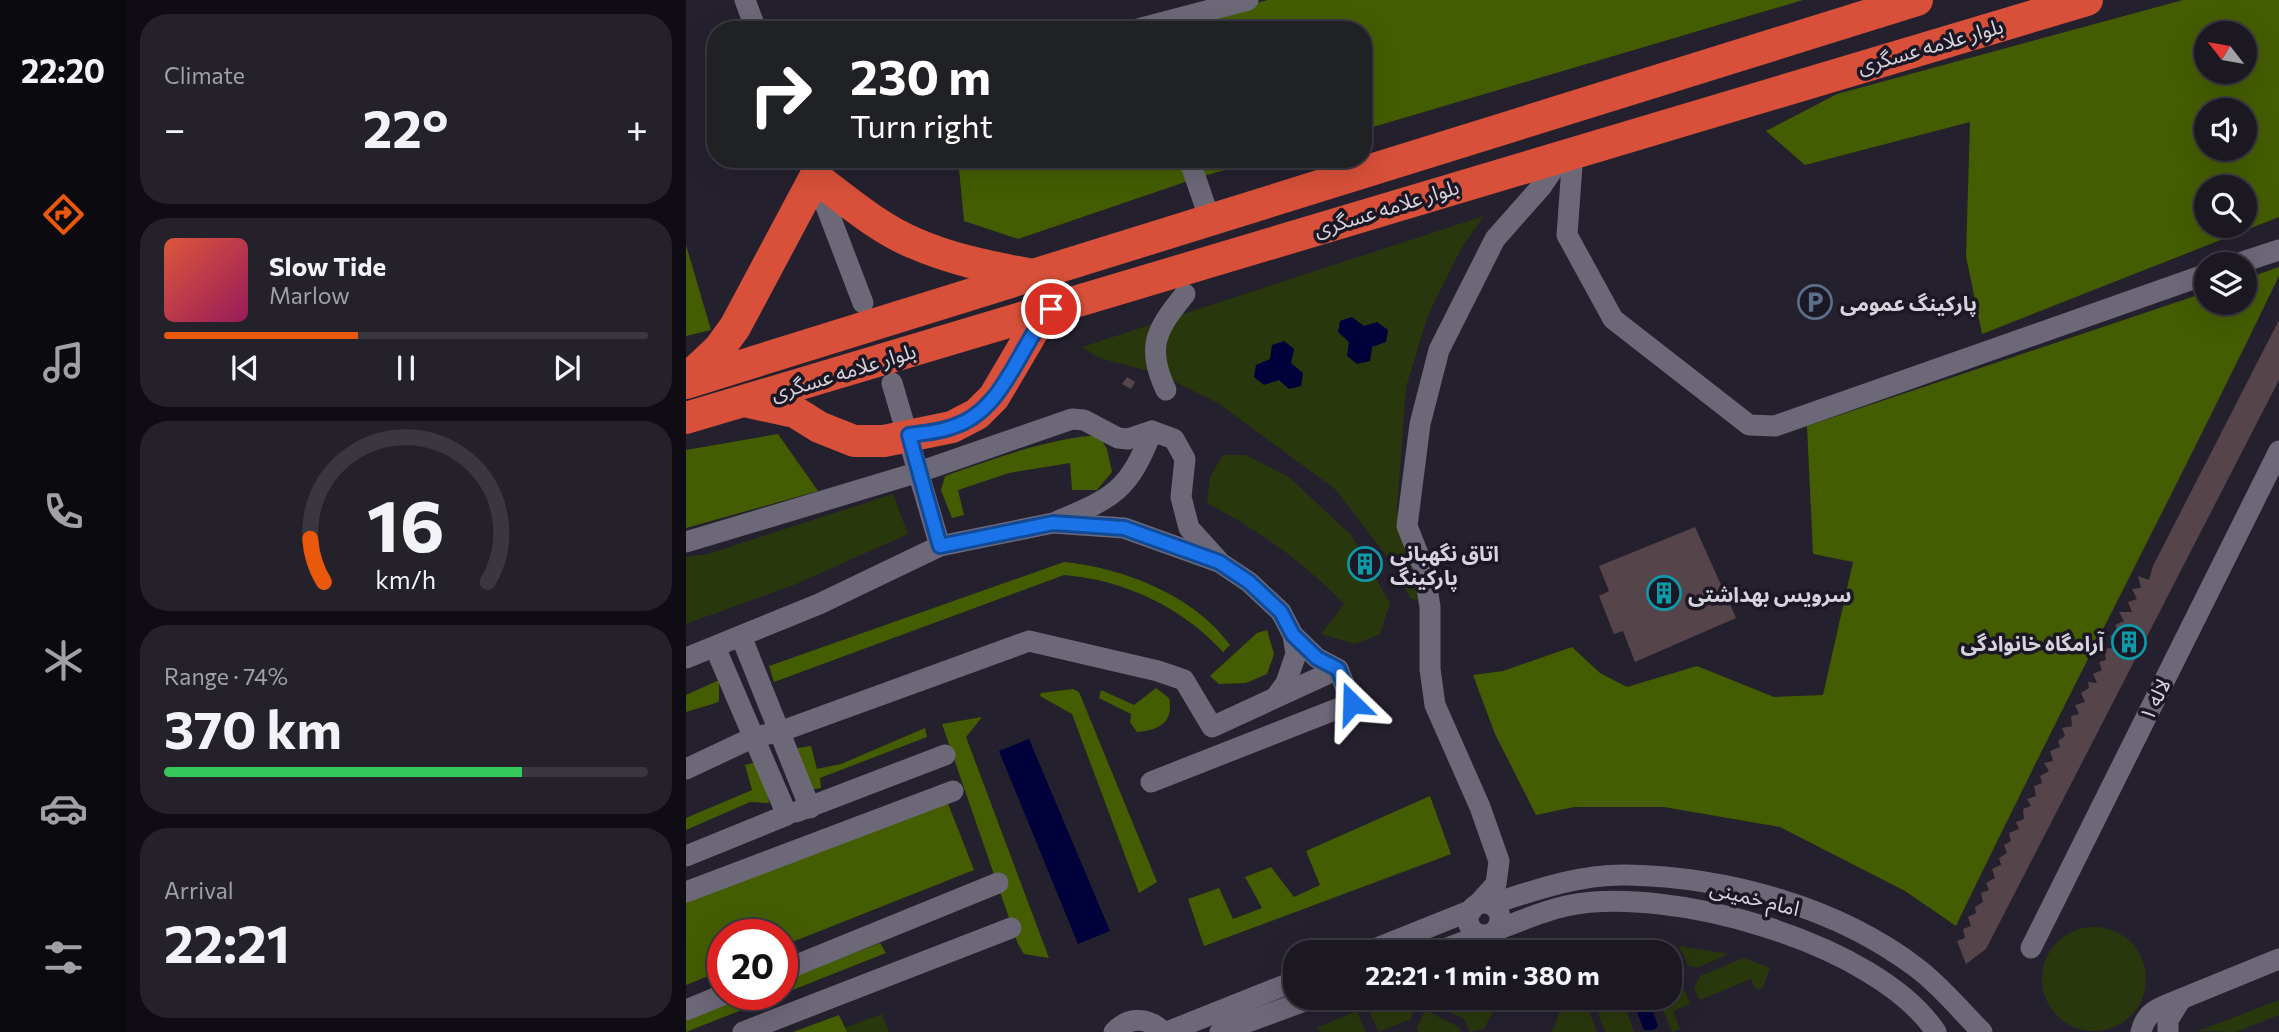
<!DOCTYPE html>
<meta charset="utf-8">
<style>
body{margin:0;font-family:Commissioner,"Noto Sans Arabic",sans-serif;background:#25212a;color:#f1f3f6;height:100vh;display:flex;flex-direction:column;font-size:26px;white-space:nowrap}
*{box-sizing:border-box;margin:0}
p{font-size:23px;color:#a0a0a5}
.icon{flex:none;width:38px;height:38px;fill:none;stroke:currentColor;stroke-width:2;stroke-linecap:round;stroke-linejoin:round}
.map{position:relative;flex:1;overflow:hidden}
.drawer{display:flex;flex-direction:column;gap:14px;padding:14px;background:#0f0d13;width:560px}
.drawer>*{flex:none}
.hud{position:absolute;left:21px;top:21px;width:665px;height:147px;border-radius:28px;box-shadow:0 7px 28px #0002,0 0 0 2px #3a3740;background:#202124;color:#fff;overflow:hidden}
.needle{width:46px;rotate:301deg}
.fabs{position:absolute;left:1508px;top:21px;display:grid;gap:14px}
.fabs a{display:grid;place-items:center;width:63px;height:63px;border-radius:50%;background:#1c1822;box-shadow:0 7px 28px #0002,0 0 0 2px #3a3740;font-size:35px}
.speed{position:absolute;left:21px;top:919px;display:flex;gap:14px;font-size:35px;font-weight:700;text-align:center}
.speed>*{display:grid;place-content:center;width:91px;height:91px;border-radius:50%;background:#1c1822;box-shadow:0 7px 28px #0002,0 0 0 2px #3a3740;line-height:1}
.speed .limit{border:10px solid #d22;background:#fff;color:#111}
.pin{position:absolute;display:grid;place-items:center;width:60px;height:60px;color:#fff;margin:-30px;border:4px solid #fff;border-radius:50%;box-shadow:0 2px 7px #0007}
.me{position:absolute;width:77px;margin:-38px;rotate:338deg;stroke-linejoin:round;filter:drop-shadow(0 0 5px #0008)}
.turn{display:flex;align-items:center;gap:24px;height:147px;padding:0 28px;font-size:32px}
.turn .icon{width:91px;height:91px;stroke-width:2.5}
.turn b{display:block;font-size:49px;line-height:60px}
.big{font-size:52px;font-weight:700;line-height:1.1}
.drawer .tile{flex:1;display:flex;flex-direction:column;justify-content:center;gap:10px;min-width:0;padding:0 24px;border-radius:28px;background:#25212a}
.drawer .dial{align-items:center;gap:0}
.dial svg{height:182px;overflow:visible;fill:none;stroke:#3a3740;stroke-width:7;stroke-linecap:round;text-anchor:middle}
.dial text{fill:#f1f3f6;stroke:none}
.song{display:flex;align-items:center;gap:21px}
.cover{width:84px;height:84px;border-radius:10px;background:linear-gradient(135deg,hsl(10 70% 55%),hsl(330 70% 35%))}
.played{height:7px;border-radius:4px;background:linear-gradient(90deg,#ea580c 40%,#3a3740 40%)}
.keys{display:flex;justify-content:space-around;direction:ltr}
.heat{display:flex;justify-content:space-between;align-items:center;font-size:38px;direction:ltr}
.charge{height:10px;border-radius:5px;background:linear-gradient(90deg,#34c759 74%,#3a3740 0)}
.trip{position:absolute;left:597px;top:940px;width:399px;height:70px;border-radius:28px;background:#1c1822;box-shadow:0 7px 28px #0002,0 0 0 2px #3a3740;font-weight:700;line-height:70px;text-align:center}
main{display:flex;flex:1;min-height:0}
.tabs{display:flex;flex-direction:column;width:126px;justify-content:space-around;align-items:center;background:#0b0a0e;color:#a0a0a5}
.tabs .icon{width:49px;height:49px}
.tabs .on{color:#ea580c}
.tabs b{font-size:32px;color:#f1f3f6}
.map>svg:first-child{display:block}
.green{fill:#29370d;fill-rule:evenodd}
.forest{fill:#445d01;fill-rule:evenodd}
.water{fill:#00003a}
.building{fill:#56444b}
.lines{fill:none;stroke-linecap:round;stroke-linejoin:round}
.minor{stroke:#6d6878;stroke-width:21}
.highway{stroke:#d85039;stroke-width:32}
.route-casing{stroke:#114b97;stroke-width:18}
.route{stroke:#1a73e8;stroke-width:12}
.labels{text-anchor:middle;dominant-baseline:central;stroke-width:7;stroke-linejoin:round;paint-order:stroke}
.street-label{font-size:21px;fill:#d6d3dc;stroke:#1c1724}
.poi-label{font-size:21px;font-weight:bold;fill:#d6d3dc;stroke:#1c1724;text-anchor:start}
</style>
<main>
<nav class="tabs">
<b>22:20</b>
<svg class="icon on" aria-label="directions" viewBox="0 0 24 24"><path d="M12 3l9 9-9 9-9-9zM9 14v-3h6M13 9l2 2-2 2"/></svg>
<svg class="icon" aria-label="music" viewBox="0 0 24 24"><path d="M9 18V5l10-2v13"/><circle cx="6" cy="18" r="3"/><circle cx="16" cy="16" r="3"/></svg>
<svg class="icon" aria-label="phone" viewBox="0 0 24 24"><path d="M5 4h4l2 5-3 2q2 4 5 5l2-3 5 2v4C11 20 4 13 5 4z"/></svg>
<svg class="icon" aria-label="climate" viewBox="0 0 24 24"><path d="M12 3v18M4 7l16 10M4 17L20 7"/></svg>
<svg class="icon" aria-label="car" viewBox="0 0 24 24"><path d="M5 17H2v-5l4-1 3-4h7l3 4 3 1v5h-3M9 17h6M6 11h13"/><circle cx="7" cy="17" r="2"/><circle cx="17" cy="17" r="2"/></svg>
<svg class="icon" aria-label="filters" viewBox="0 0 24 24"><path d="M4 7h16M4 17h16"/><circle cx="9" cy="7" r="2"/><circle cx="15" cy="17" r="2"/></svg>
</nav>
<section class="drawer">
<div class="tile"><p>Climate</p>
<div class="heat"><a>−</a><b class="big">22°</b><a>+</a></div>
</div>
<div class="tile">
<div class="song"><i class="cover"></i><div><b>Slow Tide</b><p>Marlow</p></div></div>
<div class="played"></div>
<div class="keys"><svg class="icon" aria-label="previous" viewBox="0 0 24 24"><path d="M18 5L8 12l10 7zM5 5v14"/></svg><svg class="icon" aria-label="pause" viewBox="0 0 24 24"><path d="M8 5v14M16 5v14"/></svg><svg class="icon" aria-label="next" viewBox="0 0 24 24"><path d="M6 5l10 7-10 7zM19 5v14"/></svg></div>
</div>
<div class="tile dial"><svg viewBox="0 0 100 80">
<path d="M14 69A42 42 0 1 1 86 69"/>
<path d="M14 69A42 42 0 0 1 8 50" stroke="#ea580c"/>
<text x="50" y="56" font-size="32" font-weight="700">16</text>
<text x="50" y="72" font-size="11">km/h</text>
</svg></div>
<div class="tile"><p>Range · 74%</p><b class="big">370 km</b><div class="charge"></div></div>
<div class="tile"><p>Arrival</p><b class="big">22:21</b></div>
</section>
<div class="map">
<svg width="1593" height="1032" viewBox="0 0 1593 1032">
<rect width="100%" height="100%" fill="#25202e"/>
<g class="green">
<path d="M798,216l-22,31 -34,68 -22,72 -9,122 23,91 -9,-1 -23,-41 -53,-69 -117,-86 -61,-30 -58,-15 -17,-11zM666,317c15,12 21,24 17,44l-12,3 -9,-8 2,-14 -10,-21zM598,341l9,7 -2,15 -35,2 14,-5z"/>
<path d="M537,455h23l44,23 62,58 38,67 -10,31 -25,10 -34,-10 23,-30c-40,-42 -86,-74 -137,-101l3,-26z"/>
<polygon points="207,494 222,534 108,585 0,624 0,557 22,554"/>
<circle cx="1408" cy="979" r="52"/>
<polygon points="939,942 982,945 991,966 987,977 984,978 984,952 942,952"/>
<polygon points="993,946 1043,954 1013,967 1002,966"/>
<polygon points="1058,958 1084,968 1077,987 1070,990 1065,979 1014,1000 1008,989 1014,976"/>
<polygon points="988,987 999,991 1004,1004 987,1011 994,1029 986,1032 972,998 984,998 984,989"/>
<polygon points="714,998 730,1004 725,1019 693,1032 682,1009"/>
<polygon points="739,998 805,998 809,1007 798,1029 784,1032 778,1019 741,1001"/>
<polygon points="915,998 936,998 948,1032 919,1032 911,1009"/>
<polygon points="1593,1000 1593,1015 1550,1032 1512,1031"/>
<polygon points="890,1006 903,1010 911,1032 866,1032 874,1011"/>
<polygon points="739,1010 773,1027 775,1032 732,1032 731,1028"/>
<polygon points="671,1011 680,1032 634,1032 632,1027"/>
<polygon points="196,1014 203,1032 147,1032"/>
</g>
<g class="forest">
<polygon points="582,0 1117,0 677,130 677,30 464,30"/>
<path d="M1497,0h96v217l-297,117 -16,-78 4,-134 -165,43 -39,-34 71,-37zM1521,33h38v39h-38zM1521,110h38v39h-38zM1521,187h38v39h-38z"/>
<polygon points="272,159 576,159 508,179 332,239 278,221"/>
<polygon points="0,245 25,330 0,336"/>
<path d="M1593,267v9c-105,218 -218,431 -323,650l-51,-35 -125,-64 -116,-20h-90l-38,8 -41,-81 -22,-59 30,-4 69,-24 28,26 27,14 70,-21 77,31 49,-2 30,-133 -40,-8 -6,-128 400,-134v11h38v-24z"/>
<polygon points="92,434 132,491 0,528 0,450"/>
<path d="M413,435l8,14 5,23 -15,18h-25l-2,-27 -61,10 -51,17 6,25 -12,3 -11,-28 4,-14c51,-18 101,-37 154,-41z"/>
<path d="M378,562c59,6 130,33 166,83l-7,7c-41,-45 -99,-72 -159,-77l-290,107 -5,-16z"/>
<polygon points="581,630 588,654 581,674 560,683 533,684 524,676 571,633"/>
<polygon points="33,680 33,702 0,712 0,695"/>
<path d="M470,688l13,10c5,24 -9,32 -32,34l-7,-10 1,-8 -32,-16 2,-8 33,15z"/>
<polygon points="387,689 393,692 471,882 453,893 386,714 354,696 355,693"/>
<polygon points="296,717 280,737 363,958 338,954 332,944 256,724"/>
<polygon points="239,728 241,737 134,778 135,788 124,790 105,749 125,746 131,769 155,764"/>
<polygon points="78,760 83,803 64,802 0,830 0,818 66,790 59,765"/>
<polygon points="744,796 765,854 518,946 502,899 533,888 547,919 576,908 559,877 585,867 608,897 634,885 620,851"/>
<polygon points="261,801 288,870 96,946 96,934 37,934 37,970 0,985 0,900"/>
<polygon points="194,943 200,953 0,1032 0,1018 62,994 96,994 96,981"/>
<polygon points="153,1015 161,1032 107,1032"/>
</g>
<g class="water">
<polygon points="666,317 678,326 691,322 702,330 700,342 686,347 684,361 671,364 661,356 663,342 652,332 654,321"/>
<polygon points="598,341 608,349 605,363 617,373 615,386 603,389 593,380 578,385 568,377 570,365 584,359 586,345"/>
<polygon points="343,739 424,931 392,944 313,751"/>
<polygon points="946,998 962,998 972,1026 968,1030 958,1030"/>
</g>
<g class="building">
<polygon points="1593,320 1593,380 1300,949 1280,964 1271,941 1279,938 1277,929 1285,926 1282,917 1290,913 1289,907 1297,902 1295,893 1303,890 1300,883 1309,878 1306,869 1315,865 1313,858 1321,853 1318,845 1325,841 1323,833 1333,829 1330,822 1338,819 1337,809 1345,806 1341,799 1350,796 1348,786 1356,783 1354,776 1363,771 1358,763 1367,761 1364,751 1374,747 1372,741 1379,736 1376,728 1386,726 1385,716 1393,714 1389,705 1399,702 1395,693 1403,688 1402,682 1411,683 1407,674 1416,670 1413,662 1420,660 1418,649 1427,648 1424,636 1432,631 1429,625 1438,621 1433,612 1446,612 1442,602 1451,599 1446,589 1455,588 1452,576 1463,580 1467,566"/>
<polygon points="441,377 449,382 445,389 436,384"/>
<polygon points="1009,527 1050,618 949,662 937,631 928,634 913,596 923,591 913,566"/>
<polygon points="679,556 686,567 678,571 672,560"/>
</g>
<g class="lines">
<g class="minor">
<polyline points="59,0 70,30"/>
<polyline points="452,29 562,0"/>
<polyline points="887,152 881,235 927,319 1063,425 1089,426 1521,274"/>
<polyline points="122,159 177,303"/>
<polyline points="503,159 524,220"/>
<polyline points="1550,264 1593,250"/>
<polyline points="206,383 254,546"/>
<path d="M480,390c-21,-44 -9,-61 19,-96"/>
<path d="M372,521c57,-24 71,-31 94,-90"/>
<polyline points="0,542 233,472 386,419 398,420 432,438 442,439 466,431 488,439 499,459 495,497 503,528 532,560"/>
<polyline points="55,636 124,808"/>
<polyline points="0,658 133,604 254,546 367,523 438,528 533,562 563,582 595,612 607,635 610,654 600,683 590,697"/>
<polyline points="0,769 68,737 93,732 343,641 472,671 498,680 526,727 652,669"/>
<polyline points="465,782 666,703 652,669 631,658 607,635"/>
<polyline points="110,812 259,755"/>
<polyline points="0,856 101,815 29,647"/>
<polyline points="0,892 267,791"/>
<circle cx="798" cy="919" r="16"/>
<polyline points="792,904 810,884 813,861 794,807 749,705 744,669 744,607 738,569 721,526 734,424 753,350 809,239 855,187 876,156"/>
<path d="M806,904c43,-14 88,-30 135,-29 100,2 210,32 290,93 24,18 44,43 65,64"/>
<path d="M810,930c23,-8 46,-19 70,-24 102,-22 311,37 370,126"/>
<polyline points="1345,948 1593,451"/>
<polyline points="681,952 786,910"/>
<polyline points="750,952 796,935"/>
<polyline points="96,971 312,883"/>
<polyline points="0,1010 39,994"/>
<polyline points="57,1032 325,928"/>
<path d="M428,1032c15,-16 35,-15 49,0"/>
<polyline points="481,1032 609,981"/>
<polyline points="534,1032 627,998"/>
<path d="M1455,1032c5,-22 20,-25 40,-33"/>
<polyline points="1482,1032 1482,1020 1495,999 1593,959"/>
</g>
<g class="highway">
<path d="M0,380l33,-31 16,-22 80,-150c31,23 63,51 99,66 36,16 75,24 114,31"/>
<polyline points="0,383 1231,0"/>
<polyline points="63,402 109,412 133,427 168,441 198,441 266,427 291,414 308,397 351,324 365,309"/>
<polyline points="0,418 1401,0"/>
</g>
</g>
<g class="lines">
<g class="route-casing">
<path id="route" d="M365,309c-33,37 -46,102 -99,118 -13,5 -29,6 -43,8l31,111 113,-23 71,5 95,34 30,20 32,30 12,23 24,23 21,11 14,34"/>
</g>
<use href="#route" class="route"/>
</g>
<defs>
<g id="parking-ring" transform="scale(1.75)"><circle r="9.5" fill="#1c1724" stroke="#5c6f8a" stroke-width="1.5"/><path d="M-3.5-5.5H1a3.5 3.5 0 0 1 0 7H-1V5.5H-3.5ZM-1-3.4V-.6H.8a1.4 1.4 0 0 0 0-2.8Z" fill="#5c6f8a"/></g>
<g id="building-ring" transform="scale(1.75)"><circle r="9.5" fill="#1c1724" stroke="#0f9aa8" stroke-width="1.5"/><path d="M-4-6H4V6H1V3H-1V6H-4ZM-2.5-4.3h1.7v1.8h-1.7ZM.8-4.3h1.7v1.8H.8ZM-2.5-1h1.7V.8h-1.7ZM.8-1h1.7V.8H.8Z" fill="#0f9aa8"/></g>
</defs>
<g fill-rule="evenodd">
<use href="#parking-ring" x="1129" y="302"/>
<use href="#building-ring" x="679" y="564"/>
<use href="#building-ring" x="978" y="593"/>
<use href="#building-ring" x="1443" y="642"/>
</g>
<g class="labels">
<g class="street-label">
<text transform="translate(1244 45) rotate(-16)">بلوار علامه عسگری</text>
<text transform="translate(700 207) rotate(-17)">بلوار علامه عسگری</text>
<text transform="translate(157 371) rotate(-17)">بلوار علامه عسگری</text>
<text transform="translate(1468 699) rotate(-64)">لاله ۱</text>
<text transform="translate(1069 897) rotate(14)">امام خمینی</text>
</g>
<g class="poi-label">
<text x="1154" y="302">پارکینگ عمومی</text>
<text x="704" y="552">اتاق نگهبانی<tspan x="704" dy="24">پارکینگ</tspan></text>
<text x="1002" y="593">سرویس بهداشتی</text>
<text x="1418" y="642" text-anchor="end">آرامگاه خانوادگی</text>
</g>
</g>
</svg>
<div class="fabs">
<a><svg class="needle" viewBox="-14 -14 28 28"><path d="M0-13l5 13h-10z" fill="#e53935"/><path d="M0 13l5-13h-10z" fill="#a0a0a5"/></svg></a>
<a><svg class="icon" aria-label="sound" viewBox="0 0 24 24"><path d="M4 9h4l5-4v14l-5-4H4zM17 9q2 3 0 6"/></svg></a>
<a><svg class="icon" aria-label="search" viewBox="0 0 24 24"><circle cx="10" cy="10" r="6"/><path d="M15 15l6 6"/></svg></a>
<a><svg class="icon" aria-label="layers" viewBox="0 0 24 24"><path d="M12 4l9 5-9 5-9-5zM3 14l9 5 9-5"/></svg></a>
</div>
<div class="speed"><div class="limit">20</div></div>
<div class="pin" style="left:365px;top:309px;background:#d93025"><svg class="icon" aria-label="arrive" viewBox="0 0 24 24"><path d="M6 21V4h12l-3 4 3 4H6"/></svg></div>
<svg class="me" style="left:666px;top:703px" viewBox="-20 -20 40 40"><path d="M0-17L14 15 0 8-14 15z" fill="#1a73e8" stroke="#fff" stroke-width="4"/></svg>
<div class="trip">22:21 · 1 min · 380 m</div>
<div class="hud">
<div class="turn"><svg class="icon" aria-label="right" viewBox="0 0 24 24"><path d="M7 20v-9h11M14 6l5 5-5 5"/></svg><div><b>230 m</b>Turn right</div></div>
</div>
</div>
</main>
